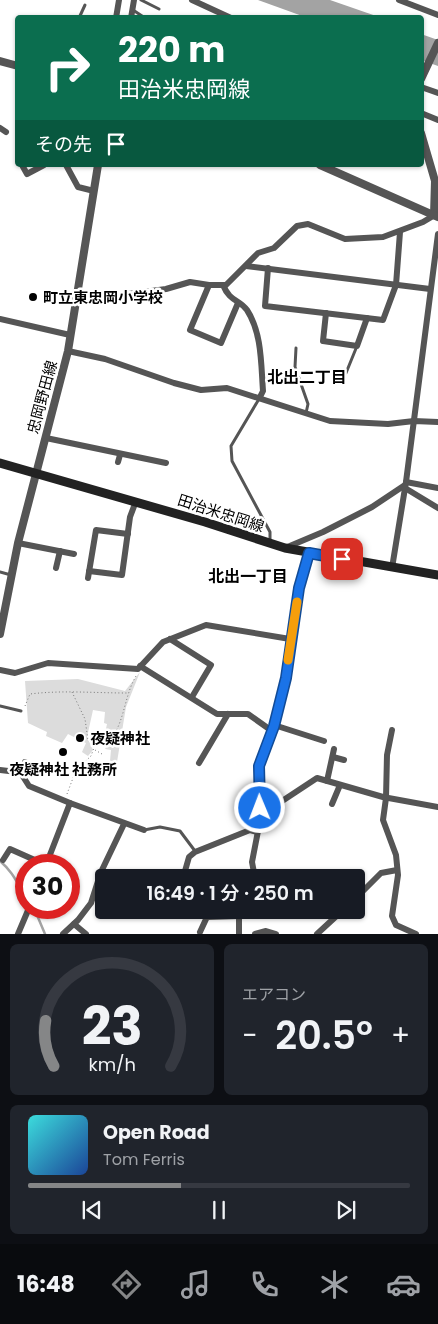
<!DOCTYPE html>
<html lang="ja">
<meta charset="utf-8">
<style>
body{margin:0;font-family:Poppins,"Noto Sans JP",sans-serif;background:#20242c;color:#f1f3f6;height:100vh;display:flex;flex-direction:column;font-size:19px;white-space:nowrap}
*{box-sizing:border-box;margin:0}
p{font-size:16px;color:#9ea1a6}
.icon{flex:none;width:28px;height:28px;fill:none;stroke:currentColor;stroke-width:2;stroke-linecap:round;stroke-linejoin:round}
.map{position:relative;height:934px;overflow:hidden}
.sheet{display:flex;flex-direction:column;gap:10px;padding:10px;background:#0d0f14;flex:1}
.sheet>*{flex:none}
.top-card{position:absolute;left:15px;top:15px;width:409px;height:152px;border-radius:5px;box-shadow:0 1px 4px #0004;background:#0b6e4f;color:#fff;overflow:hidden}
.speed{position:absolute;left:15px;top:854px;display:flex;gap:10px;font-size:25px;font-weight:700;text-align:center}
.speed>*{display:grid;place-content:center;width:65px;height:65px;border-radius:50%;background:#171b24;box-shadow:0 1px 4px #0004;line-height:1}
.speed .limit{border:8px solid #d22;background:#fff;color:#111}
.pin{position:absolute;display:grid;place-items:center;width:42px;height:42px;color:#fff;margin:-21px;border-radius:10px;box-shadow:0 2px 8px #0006}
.me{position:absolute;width:55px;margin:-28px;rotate:359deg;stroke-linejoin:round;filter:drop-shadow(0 0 4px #0008)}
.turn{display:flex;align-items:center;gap:18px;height:105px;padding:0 20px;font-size:22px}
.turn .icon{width:65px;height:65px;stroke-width:2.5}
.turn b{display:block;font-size:35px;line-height:42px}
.then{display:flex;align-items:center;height:48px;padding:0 20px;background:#0003;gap:10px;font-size:19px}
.big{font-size:38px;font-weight:600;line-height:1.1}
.sheet .tile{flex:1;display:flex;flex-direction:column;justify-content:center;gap:8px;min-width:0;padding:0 18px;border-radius:8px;background:#20242c}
.sheet .dial{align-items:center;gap:0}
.dial svg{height:130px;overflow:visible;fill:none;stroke:#363941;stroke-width:7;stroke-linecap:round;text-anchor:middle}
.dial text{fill:#f1f3f6;stroke:none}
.song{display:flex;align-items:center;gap:15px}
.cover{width:60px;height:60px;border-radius:8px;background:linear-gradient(135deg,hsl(180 70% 55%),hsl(220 70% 35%))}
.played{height:5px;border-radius:2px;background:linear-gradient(90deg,#858687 40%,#363941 40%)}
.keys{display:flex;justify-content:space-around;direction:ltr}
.heat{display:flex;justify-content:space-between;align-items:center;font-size:28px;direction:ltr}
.sheet .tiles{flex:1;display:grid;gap:10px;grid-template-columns:1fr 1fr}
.tile:last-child{grid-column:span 2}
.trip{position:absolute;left:95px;top:869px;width:270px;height:50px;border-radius:5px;background:#171b24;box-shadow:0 1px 4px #0004;font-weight:600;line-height:50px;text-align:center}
.tabs{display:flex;height:80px;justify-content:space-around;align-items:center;background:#090b0e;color:#9ea1a6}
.tabs .icon{width:35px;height:35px}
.tabs .current{color:#858687}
.tabs b{font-size:22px;color:#f1f3f6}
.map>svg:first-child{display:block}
.green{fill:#dcdcdc}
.water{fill:#a3a3a3}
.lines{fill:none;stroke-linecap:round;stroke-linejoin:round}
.stream{stroke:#a3a3a3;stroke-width:2.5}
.path{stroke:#777;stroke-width:1;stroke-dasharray:1 2.5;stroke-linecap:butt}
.service{stroke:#555;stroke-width:3}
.minor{stroke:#555;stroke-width:6}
.tertiary{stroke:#555;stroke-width:8}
.secondary{stroke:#222;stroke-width:9}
.route-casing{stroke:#114b97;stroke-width:12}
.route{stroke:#1a73e8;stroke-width:9}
.slow{stroke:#f59e0b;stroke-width:9}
.poi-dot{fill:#000;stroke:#fff;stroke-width:2}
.labels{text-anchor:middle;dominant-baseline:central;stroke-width:5;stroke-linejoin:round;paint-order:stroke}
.poi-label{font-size:15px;font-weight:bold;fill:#000;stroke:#fff;text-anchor:start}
.street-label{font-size:15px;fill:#000;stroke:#fff}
.neighbourhood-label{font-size:16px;font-weight:bold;fill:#000;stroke:#fff}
</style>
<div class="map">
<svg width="438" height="934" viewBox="0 0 438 934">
<rect width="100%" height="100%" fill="#fff"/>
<polygon class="green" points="140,672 126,707 117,762 110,761 111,750 105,749 109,743 104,738 107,724 104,723 105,712 93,710 87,737 93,750 88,756 82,752 86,743 68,734 62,743 46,736 47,732 28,723 25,681 78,679 125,691"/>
<g class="water">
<polygon points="258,0 330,0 379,17 305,17"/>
<polygon points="421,34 438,40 438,66 421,60"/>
</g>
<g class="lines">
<g class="stream">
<path d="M0,861c13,11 17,22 26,36"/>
<polyline points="34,908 45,934"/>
</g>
<g class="path">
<path d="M72,692l13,27 3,21 18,4c19,-17 17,-46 30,-68"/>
<path d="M25,706l5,-12c32,-4 64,-1 97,-1"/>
<polyline points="95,750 102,754"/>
<polyline points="67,794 76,770 91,756 97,739"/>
</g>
<g class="service">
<polyline points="141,0 159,9"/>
<polyline points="133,10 145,18"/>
<polyline points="79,18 85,5"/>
<polyline points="296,348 295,367 308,404 306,413"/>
<polyline points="346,373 357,346"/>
<polyline points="259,399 231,446 232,461 270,532 270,541"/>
<polyline points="0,572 11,575"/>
<polyline points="0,706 21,711"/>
<polyline points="144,830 160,827 180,831 195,851"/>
</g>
<g class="minor">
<polyline points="192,0 231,18"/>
<polyline points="399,0 438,15"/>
<polyline points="116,18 119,0"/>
<polyline points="131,18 134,0"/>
<polyline points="421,87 438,93"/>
<polyline points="421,113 438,120"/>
<polyline points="0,128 6,132"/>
<polyline points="22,165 27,174 44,165"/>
<polyline points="66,165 78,187 94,191"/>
<polyline points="246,266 430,289"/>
<polyline points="268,268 265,306 383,320 396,285 400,232"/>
<polyline points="209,285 190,330 221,343 238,303"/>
<path d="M223,285c7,17 16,14 24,25 15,23 14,54 16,81l-3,6"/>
<polyline points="76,301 166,289 190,282 209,285 226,285 258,253 274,248 297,226 308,224 345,239 383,237 423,222 438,213"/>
<polyline points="326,313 323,341 357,346 367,318"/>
<polyline points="0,319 70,335"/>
<polyline points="68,351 105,359 174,383 201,390 227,388 330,421 388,424 414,421 438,422"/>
<polyline points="46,438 166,463"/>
<polyline points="118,462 120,455"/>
<polyline points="406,482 438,488"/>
<polyline points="405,488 438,508"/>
<polyline points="18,543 74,554"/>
<polyline points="285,548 323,532 372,507 405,485"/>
<polyline points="56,568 60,551"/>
<polyline points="392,568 406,482 438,234"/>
<polyline points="89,571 122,575 130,517 136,501"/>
<polyline points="88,578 96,530 128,534"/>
<polyline points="170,639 211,665 192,697"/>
<polyline points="140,666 217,714 248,714 272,731"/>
<polyline points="0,670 15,673 48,663 138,669 163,642 206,625 290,639"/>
<polyline points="274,725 324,741"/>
<polyline points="392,730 387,755 386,798 383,820 396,855 398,875 392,916 396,925 416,934"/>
<polyline points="333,757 344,760"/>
<polyline points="25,762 22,775 29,786 70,803"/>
<polyline points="199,763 228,714"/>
<polyline points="0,770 17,772"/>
<polyline points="327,781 334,749"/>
<polyline points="332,804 340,785"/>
<polyline points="260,809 270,809 317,778 383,797 438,807"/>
<polyline points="3,860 10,849 46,865"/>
<polyline points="46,865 70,803 144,830"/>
<polyline points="183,878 189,857 195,852 250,830 257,832"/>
<polyline points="255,878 252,862 259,826 259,766 274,727 286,678 299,588 309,553"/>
<polyline points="356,898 381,873 397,870"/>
<polyline points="74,924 86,934"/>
<polyline points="200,932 207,917 239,916"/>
<polyline points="18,934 29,908"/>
<polyline points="63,934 78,920 91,903 101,872 124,824"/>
<polyline points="239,934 239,916 243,910"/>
<polyline points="255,934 266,931 276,934"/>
<polyline points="317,934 343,910"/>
</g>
<g class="tertiary">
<polyline points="0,61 18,66"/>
<polyline points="421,79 438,43"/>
<polyline points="421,133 435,181 434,215"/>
<polyline points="320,165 438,217"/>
<polyline points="0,634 18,543 68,351 98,165"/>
</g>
<polyline class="secondary" points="0,463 205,522 285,548 438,575"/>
</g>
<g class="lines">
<g class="route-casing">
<polyline id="route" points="260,808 259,766 274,726 286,678 299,588 309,553 342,559"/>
</g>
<use href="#route" class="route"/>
<polyline class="slow" points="288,660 297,602"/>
</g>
<g class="poi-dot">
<circle cx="33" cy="297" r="5"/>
<circle cx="80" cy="738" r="5"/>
<circle cx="63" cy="752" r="5"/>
</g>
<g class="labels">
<g class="poi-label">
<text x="43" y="297">町立東忠岡小学校</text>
<text x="90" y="738">夜疑神社</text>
<text x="63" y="769" text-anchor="middle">夜疑神社 社務所</text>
</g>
<g class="street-label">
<text transform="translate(42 397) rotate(-75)">忠岡野田線</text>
<text transform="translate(221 513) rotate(18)">田治米忠岡線</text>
</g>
<g class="neighbourhood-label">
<text x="307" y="377">北出二丁目</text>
<text x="248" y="576">北出一丁目</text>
</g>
</g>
</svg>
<div class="speed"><div class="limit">30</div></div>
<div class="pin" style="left:342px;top:559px;background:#d93025"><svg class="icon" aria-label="arrive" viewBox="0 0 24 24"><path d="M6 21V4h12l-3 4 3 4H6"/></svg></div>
<svg class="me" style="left:260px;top:808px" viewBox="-20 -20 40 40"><circle r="17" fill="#1a73e8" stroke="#fff" stroke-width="3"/><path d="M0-11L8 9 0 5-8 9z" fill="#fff"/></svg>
<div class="trip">16:49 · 1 分 · 250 m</div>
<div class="top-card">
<div class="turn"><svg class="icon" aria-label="right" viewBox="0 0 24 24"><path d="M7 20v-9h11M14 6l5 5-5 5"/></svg><div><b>220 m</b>田治米忠岡線</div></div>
<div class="then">その先<svg class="icon" aria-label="arrive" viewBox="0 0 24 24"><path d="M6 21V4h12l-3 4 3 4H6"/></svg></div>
</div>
</div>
<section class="sheet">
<div class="tiles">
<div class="tile dial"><svg viewBox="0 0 100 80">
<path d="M14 69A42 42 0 1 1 86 69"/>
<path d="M14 69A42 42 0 0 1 9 41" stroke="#858687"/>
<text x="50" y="56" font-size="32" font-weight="700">23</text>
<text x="50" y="72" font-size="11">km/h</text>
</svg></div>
<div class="tile"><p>エアコン</p>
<div class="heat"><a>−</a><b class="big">20.5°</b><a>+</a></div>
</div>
<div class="tile">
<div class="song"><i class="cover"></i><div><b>Open Road</b><p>Tom Ferris</p></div></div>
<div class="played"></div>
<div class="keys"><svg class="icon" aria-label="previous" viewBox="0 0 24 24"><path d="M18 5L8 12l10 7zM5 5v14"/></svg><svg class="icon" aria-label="pause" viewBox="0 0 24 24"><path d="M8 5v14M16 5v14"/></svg><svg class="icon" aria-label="next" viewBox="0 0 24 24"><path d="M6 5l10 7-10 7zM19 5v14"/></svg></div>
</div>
</div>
</section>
<nav class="tabs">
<b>16:48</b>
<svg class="icon current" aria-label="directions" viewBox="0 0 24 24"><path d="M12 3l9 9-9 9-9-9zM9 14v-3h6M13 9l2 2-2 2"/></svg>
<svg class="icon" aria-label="music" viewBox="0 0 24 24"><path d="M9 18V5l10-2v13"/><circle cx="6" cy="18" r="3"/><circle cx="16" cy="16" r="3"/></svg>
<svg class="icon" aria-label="phone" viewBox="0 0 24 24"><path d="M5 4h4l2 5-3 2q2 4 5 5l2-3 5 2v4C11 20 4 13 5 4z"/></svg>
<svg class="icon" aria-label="climate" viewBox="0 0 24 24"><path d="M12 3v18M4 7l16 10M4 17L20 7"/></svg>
<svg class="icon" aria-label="car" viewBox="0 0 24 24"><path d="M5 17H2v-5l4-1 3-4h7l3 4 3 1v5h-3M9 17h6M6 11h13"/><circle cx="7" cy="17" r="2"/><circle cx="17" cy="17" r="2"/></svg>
</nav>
